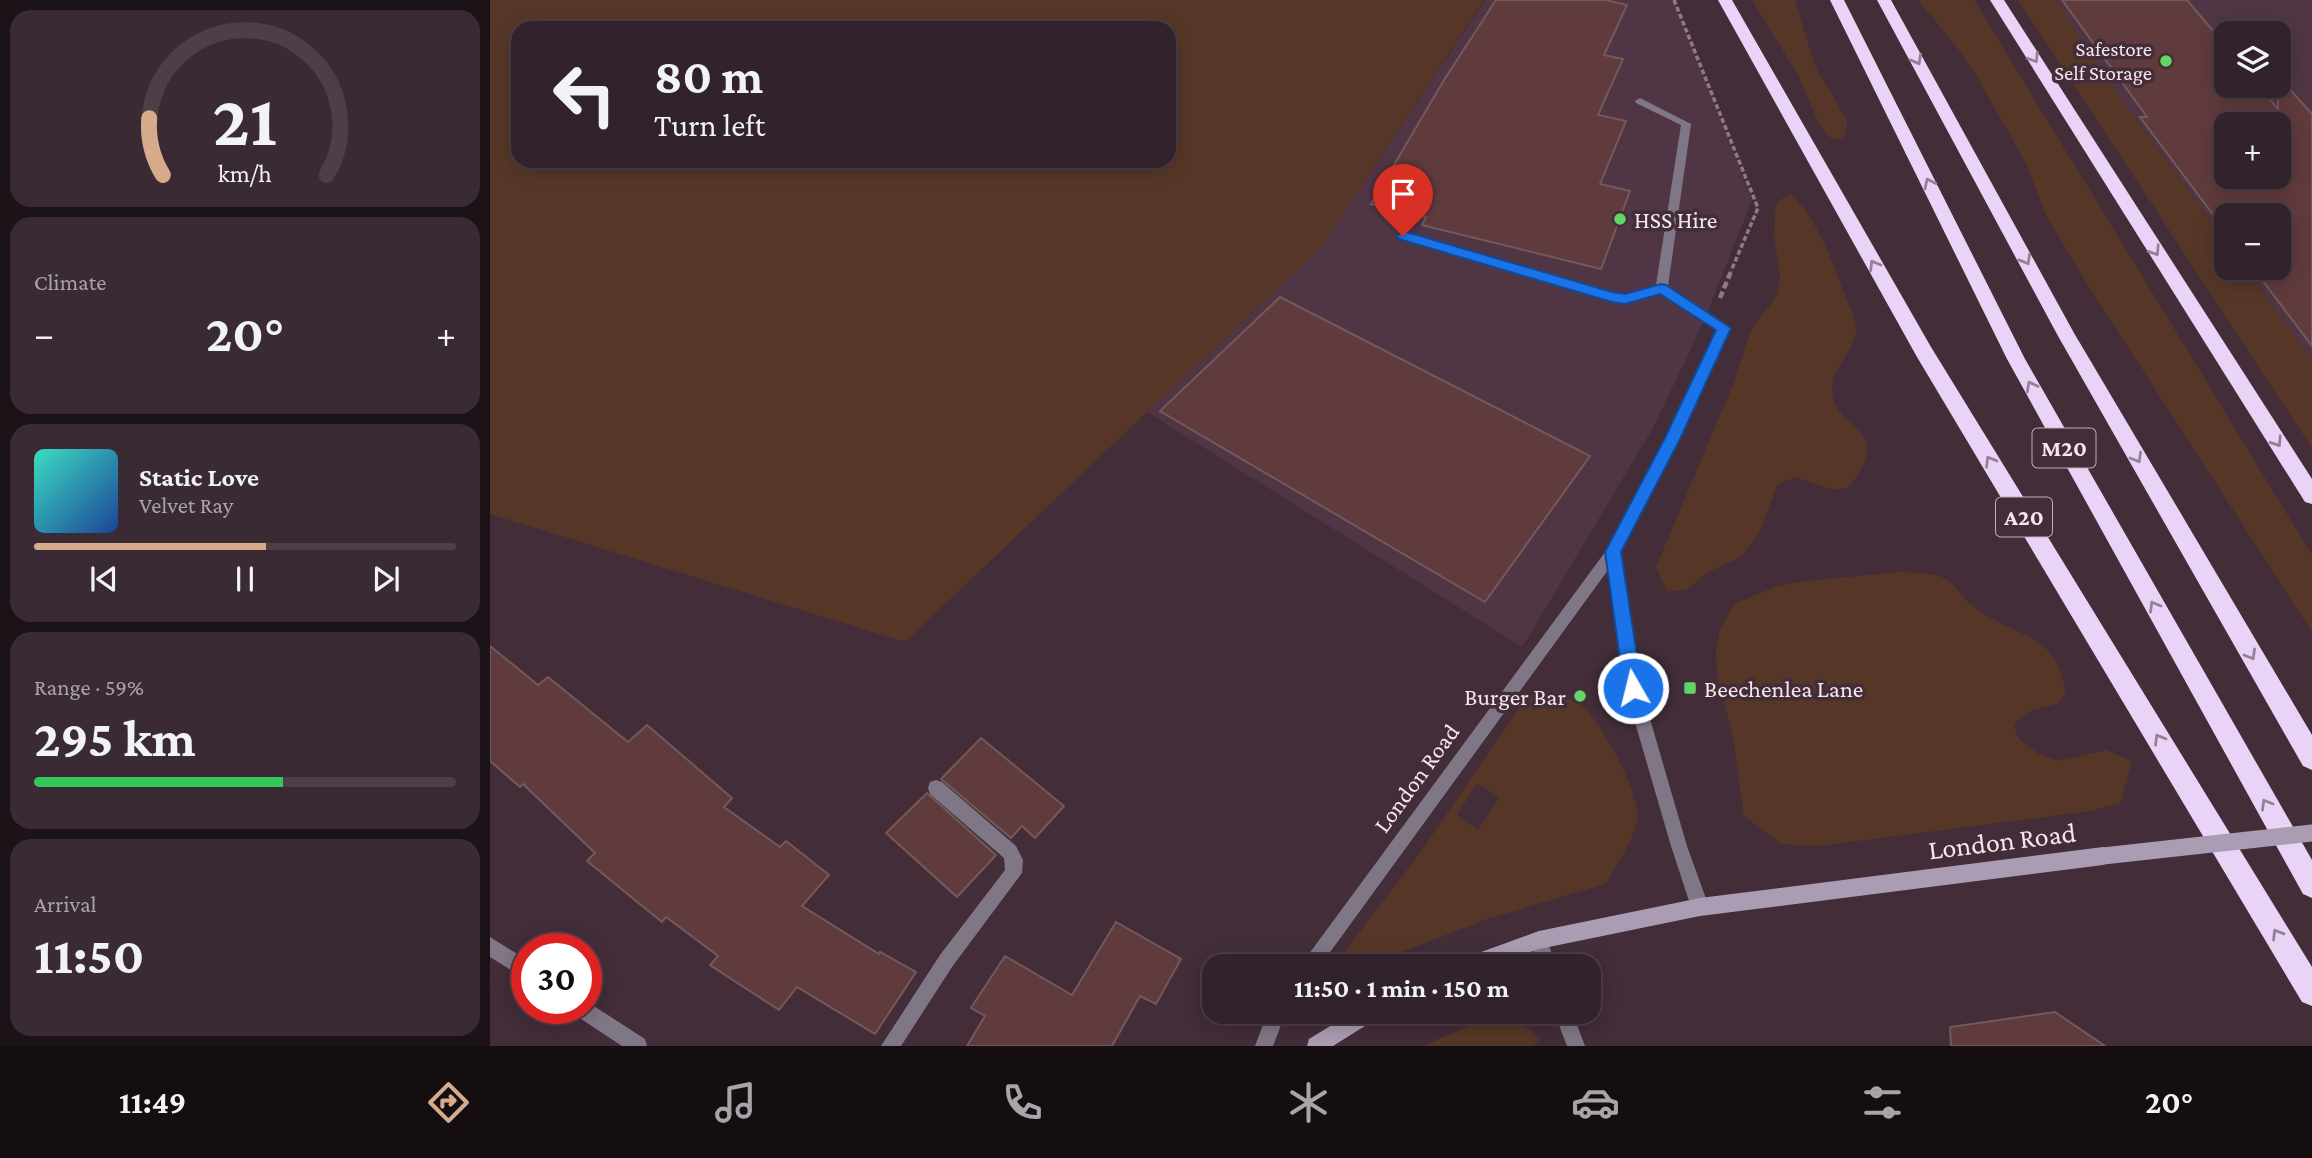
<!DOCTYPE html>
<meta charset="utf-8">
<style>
body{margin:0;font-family:"Crimson Pro",serif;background:#3a2a33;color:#f1f3f6;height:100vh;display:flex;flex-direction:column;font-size:26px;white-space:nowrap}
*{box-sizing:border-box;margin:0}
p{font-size:23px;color:#a8a4a9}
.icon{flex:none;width:38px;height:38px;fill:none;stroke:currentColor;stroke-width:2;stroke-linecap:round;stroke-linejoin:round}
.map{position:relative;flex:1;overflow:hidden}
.panel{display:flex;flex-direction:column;gap:10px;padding:10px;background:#1c1318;width:490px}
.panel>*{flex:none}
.guide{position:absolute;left:21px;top:21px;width:665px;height:147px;border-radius:21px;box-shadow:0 4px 18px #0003,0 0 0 2px #4d3f47;background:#32222b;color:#f1f3f6;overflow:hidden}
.tools{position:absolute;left:1724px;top:21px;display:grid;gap:14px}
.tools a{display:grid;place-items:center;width:77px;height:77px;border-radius:14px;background:#32222b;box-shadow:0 4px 18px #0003,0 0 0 2px #4d3f47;font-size:35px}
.speed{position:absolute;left:21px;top:933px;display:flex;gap:14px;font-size:35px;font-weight:700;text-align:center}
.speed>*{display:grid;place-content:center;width:91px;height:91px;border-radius:50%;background:#32222b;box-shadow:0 4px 18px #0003,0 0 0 2px #4d3f47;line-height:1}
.speed .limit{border:10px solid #d22;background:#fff;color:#111}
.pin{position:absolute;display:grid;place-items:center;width:60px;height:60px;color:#fff;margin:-72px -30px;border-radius:50% 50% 50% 0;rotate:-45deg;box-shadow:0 0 7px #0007}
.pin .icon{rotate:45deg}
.me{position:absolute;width:77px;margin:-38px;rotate:352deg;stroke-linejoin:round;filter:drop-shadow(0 0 5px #0008)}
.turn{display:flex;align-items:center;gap:24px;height:147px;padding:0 28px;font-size:32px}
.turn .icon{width:91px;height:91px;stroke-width:2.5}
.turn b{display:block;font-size:49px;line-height:60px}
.big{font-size:52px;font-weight:700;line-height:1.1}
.panel .widget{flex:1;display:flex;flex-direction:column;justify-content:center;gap:10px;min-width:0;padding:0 24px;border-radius:21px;background:#3a2a33}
.panel .dial{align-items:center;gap:0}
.dial svg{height:182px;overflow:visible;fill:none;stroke:#4d3f47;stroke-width:7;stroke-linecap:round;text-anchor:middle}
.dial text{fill:#f1f3f6;stroke:none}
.song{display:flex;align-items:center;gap:21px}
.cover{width:84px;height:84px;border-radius:10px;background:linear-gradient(135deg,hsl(170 70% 55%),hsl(220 70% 35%))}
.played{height:7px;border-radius:4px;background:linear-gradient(90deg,#d6ab8b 55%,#4d3f47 55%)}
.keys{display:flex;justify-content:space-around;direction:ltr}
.heat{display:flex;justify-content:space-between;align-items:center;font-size:38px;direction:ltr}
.charge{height:10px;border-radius:5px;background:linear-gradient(90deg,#34c759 59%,#4d3f47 0)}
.trip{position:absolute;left:712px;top:954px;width:399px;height:70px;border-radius:21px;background:#32222b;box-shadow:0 4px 18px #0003,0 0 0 2px #4d3f47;font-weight:700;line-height:70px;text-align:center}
.menu{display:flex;height:112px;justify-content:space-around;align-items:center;background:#140e11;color:#a8a4a9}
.menu .icon{width:49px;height:49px}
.menu .on{color:#d6ab8b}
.menu b{font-size:32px;color:#f1f3f6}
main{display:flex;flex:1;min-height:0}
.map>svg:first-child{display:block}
.built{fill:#503645;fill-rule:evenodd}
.green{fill:#563727;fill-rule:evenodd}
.building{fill:#603b3d;stroke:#74595a;stroke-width:2;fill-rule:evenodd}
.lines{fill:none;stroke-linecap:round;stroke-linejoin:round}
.path-far1{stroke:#8c7a84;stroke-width:3.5;stroke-dasharray:5 2.5;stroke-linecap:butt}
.path{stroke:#8c7a84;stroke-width:4.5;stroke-dasharray:7 3.5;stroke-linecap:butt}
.lane{fill:#807786;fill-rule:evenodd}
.street{fill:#807786;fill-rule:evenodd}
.secondary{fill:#aa9db3;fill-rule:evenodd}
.highway{fill:#e9d4f7;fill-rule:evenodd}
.secondary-bridge{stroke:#aa9db3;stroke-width:17}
.oneway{stroke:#968098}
.route{fill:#1a73e8;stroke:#114b97;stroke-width:2}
.poi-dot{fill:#64d467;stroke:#422d39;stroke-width:2.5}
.labels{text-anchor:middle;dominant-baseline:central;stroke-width:7;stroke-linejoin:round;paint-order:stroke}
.far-poi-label{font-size:21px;fill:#f4e7ee;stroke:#422d39;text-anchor:end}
.shield{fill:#422d39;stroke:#bfafb8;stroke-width:2}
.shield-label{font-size:23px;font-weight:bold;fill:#f4e7ee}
.poi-label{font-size:24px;fill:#f4e7ee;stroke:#422d39;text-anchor:start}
.street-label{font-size:24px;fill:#f4e7ee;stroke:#422d39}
.near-street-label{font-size:28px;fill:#f4e7ee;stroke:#422d39}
</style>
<main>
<section class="panel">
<div class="widget dial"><svg viewBox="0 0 100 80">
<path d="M14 69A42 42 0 1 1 86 69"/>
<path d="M14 69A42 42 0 0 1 8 44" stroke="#d6ab8b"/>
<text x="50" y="56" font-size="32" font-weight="700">21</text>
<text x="50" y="72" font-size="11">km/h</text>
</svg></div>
<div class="widget"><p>Climate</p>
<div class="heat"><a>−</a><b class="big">20°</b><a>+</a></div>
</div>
<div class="widget">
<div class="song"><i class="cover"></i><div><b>Static Love</b><p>Velvet Ray</p></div></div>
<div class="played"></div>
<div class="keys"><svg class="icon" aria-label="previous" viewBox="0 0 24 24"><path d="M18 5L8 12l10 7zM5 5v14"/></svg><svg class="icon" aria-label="pause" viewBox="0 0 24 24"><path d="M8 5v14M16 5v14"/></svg><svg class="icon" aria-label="next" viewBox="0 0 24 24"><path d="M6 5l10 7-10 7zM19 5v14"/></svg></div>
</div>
<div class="widget"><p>Range · 59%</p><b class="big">295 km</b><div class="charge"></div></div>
<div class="widget"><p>Arrival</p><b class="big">11:50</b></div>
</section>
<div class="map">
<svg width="1822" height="1046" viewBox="0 0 1822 1046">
<rect width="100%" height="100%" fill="#422d39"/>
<g class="built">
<polygon points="995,0 1183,0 1262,200 1214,321 1163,428 1032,647 657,412 832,246"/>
<path d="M1567,0h255v360l-67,-92h33v-53h-52v27l-132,-180zM1736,33h52v53h-52zM1736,124h52v53h-52z"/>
</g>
<g class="green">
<path d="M0,0h994l-162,246 -417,396 -415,-128zM679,28v133h-651v-133z"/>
<polygon points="1262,0 1305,0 1325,66 1357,120 1356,134 1349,140 1339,137 1329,124 1308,75"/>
<polygon points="1428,0 1484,0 1822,555 1822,632 1601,290 1556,216 1537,165 1486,75 1468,49"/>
<polygon points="1528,0 1567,0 1604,62 1736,242 1736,268 1755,268 1822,360 1822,448"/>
<path d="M1301,194c27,27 40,64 53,99 4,11 11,23 12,35 0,21 -23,38 -24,60 -1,44 67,37 16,100l-13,2 -40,-13 -18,8 -17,47 -19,25 -33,15 -22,18 -19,1 -11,-24 76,-180 19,-57 26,-34 3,-20 -6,-40 1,-25 3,-10z"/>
<path d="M1409,572c13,1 31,0 43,5 14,7 19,20 31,29 43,34 81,22 93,86l-7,11 -29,8 -17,13 6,15 18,14 23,8 46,-11 26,11 -12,42 -30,8 -271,35 -37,-2 -38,-28 -11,-79 -16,-62 -1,-22 3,-21 15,-28 41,-17 22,-5z"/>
<path d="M1056,690c13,6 28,10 39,19 18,16 57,88 52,112 -5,21 -20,44 -32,63l-118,35 -80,31 -33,16h-40l88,-116 104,-152zM987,783l22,15 -21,32 -21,-15z"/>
<polygon points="1011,1012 1018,1012 1050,1039 1043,1046 933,1046"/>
</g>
<g class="building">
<polygon points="1006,0 1115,0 1137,5 1114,55 1133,59 1108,115 1136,121 1110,184 1140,191 1111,269 932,225 936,217 881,204 954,80"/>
<path d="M1572,0h125l39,46v40h33l19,23v-33l34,38v232l-59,-78h25v-53h-52v17l-86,-115h7zM1736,124h52v53h-52z"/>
<polygon points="790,297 1100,456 995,602 670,411"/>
<polygon points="0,646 48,685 58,677 138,742 157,725 242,798 234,807 290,847 296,841 339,875 312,906 389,954 390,952 426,972 385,1034 307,987 289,1010 220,965 228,956 176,917 172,922 97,861 105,853 33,784 30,787 0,761"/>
<polygon points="491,738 574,806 545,838 532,826 521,838 451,779"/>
<polygon points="437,793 506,855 467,897 396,833"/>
<polygon points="626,922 691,959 666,1004 650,996 622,1046 477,1046 495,1016 481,1008 515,956 582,995"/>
<polygon points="1565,1012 1615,1046 1461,1046 1460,1027"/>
</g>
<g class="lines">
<polyline class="path-far1" points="1184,0 1268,208 1241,271"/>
<polyline class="path" points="1230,298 1242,269"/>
<g class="lane">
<polygon points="1150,98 1201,124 1178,286 1238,325 1240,328 1238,331 1230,331 1170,293 1135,303 1122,301 909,239 907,236 913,232 1122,293 1135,295 1166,285 1191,125 1146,103 1145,101"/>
<polygon points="446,780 452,782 526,846 533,860 532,873 462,967 411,1046 391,1046 450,955 515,870 514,858 440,794 438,788 440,782"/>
</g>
<g class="street">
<polygon points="1234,324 1240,328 1189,439 1130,552 1151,688 1197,846 1219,907 1216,913 1210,916 1204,913 1201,907 1181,846 1135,688 1118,570 830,966 810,966 1118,548 1176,439 1228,328"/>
<polygon points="1049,931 1055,934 1066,966 1048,966 1040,940 1043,934"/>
<polygon points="0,937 37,960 37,980 0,957"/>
<polygon points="96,1001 155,1039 157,1046 132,1046 85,1015 83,1008 96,1008"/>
<polygon points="778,1012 796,1012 783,1046 765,1046"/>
<polygon points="1064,1012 1082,1012 1095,1046 1077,1046"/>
</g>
<g class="secondary">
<polygon points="1613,847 1619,850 1622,856 1619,862 1613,865 1210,916 1049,949 1001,966 966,966 969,960 1049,931 1210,898"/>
<polygon points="863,1012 888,1012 886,1019 843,1046 817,1046 819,1039"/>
</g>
<g class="highway">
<polygon points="1228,0 1242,0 1441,347 1822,967 1822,1006 1812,1002 1427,357"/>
<polygon points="1340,0 1354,0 1535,359 1822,860 1822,898 1813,894 1517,359"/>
<polygon points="1387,0 1401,0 1584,333 1822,735 1822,770 1813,766 1568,336"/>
<polygon points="1500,0 1514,0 1822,479 1822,504 1815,502"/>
</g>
<polyline class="secondary-bridge" points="1613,856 1822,833"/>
</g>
<defs><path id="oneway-chevron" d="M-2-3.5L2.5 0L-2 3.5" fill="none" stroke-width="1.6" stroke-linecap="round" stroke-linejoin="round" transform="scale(1.75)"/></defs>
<g class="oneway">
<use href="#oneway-chevron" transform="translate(1544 58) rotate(58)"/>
<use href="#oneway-chevron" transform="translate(1427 60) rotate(61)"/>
<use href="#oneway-chevron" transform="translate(1439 183) rotate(-116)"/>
<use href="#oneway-chevron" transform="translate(1665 251) rotate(57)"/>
<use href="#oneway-chevron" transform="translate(1536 260) rotate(61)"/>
<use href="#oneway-chevron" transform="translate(1384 265) rotate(-120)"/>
<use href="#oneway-chevron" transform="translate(1541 386) rotate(-118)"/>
<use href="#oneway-chevron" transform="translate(1787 442) rotate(57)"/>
<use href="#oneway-chevron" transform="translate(1647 458) rotate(60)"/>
<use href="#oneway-chevron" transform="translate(1500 461) rotate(-121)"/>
<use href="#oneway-chevron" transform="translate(1664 606) rotate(-120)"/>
<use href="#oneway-chevron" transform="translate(1761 655) rotate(60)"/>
<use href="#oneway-chevron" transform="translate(1669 739) rotate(-121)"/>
<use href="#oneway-chevron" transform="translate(1776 804) rotate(-120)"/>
<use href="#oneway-chevron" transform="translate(1787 934) rotate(-121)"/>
</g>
<polygon class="route" points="913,231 1122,292 1135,294 1171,284 1176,285 1241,328 1190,439 1131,552 1152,688 1149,694 1143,696 1137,694 1134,688 1115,552 1175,438 1226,330 1170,294 1135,304 1122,302 909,239 907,236"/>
<g class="poi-dot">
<circle cx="1676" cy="61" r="7"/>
<circle cx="1130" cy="219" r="7"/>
<rect x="1193" y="681" width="14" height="14" rx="3.5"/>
<circle cx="1090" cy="696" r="7"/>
</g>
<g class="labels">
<g class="far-poi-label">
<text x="1662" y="49">Safestore<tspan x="1662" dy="24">Self Storage</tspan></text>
</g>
<g class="shield">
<rect x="1542.5" y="428.5" width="63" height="39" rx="5"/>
<rect x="1506" y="497.5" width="56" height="39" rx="5"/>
</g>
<g class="shield-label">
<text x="1574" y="448">M20</text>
<text x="1534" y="517">A20</text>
</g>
<g class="poi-label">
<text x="1144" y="219">HSS Hire</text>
<text x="1214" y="688">Beechenlea Lane</text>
<text x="1076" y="696" text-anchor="end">Burger Bar</text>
</g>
<g class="street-label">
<text transform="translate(926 778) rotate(-54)">London Road</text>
</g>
<g class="near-street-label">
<text transform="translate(1512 841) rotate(-7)">London Road</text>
</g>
</g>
</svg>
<div class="tools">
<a><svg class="icon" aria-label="layers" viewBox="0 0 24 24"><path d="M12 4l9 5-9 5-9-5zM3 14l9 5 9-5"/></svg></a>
<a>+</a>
<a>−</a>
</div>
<div class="speed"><div class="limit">30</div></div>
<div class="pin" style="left:913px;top:236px;background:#d93025"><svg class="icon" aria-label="arrive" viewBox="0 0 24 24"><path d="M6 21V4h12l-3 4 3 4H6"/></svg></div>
<svg class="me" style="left:1143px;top:688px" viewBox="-20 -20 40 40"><circle r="17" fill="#1a73e8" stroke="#fff" stroke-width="3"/><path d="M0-11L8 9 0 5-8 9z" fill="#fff"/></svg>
<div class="trip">11:50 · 1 min · 150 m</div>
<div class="guide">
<div class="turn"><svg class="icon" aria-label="left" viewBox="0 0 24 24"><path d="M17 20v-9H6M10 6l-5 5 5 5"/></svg><div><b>80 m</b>Turn left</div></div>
</div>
</div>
</main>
<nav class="menu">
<b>11:49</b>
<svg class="icon on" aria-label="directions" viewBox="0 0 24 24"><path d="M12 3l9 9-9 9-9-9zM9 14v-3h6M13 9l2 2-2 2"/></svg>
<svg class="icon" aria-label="music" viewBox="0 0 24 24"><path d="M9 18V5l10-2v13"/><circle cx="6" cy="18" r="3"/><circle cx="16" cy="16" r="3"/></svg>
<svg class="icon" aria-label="phone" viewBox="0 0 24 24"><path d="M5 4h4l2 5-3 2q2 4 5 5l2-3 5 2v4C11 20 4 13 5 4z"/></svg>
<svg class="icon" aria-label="climate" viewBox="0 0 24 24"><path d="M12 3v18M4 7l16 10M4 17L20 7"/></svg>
<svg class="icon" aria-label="car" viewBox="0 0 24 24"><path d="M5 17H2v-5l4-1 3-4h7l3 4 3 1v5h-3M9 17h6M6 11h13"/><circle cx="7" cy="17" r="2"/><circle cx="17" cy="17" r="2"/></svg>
<svg class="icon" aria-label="filters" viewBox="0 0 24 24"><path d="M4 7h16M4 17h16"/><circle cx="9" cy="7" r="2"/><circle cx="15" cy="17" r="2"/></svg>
<b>20°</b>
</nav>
